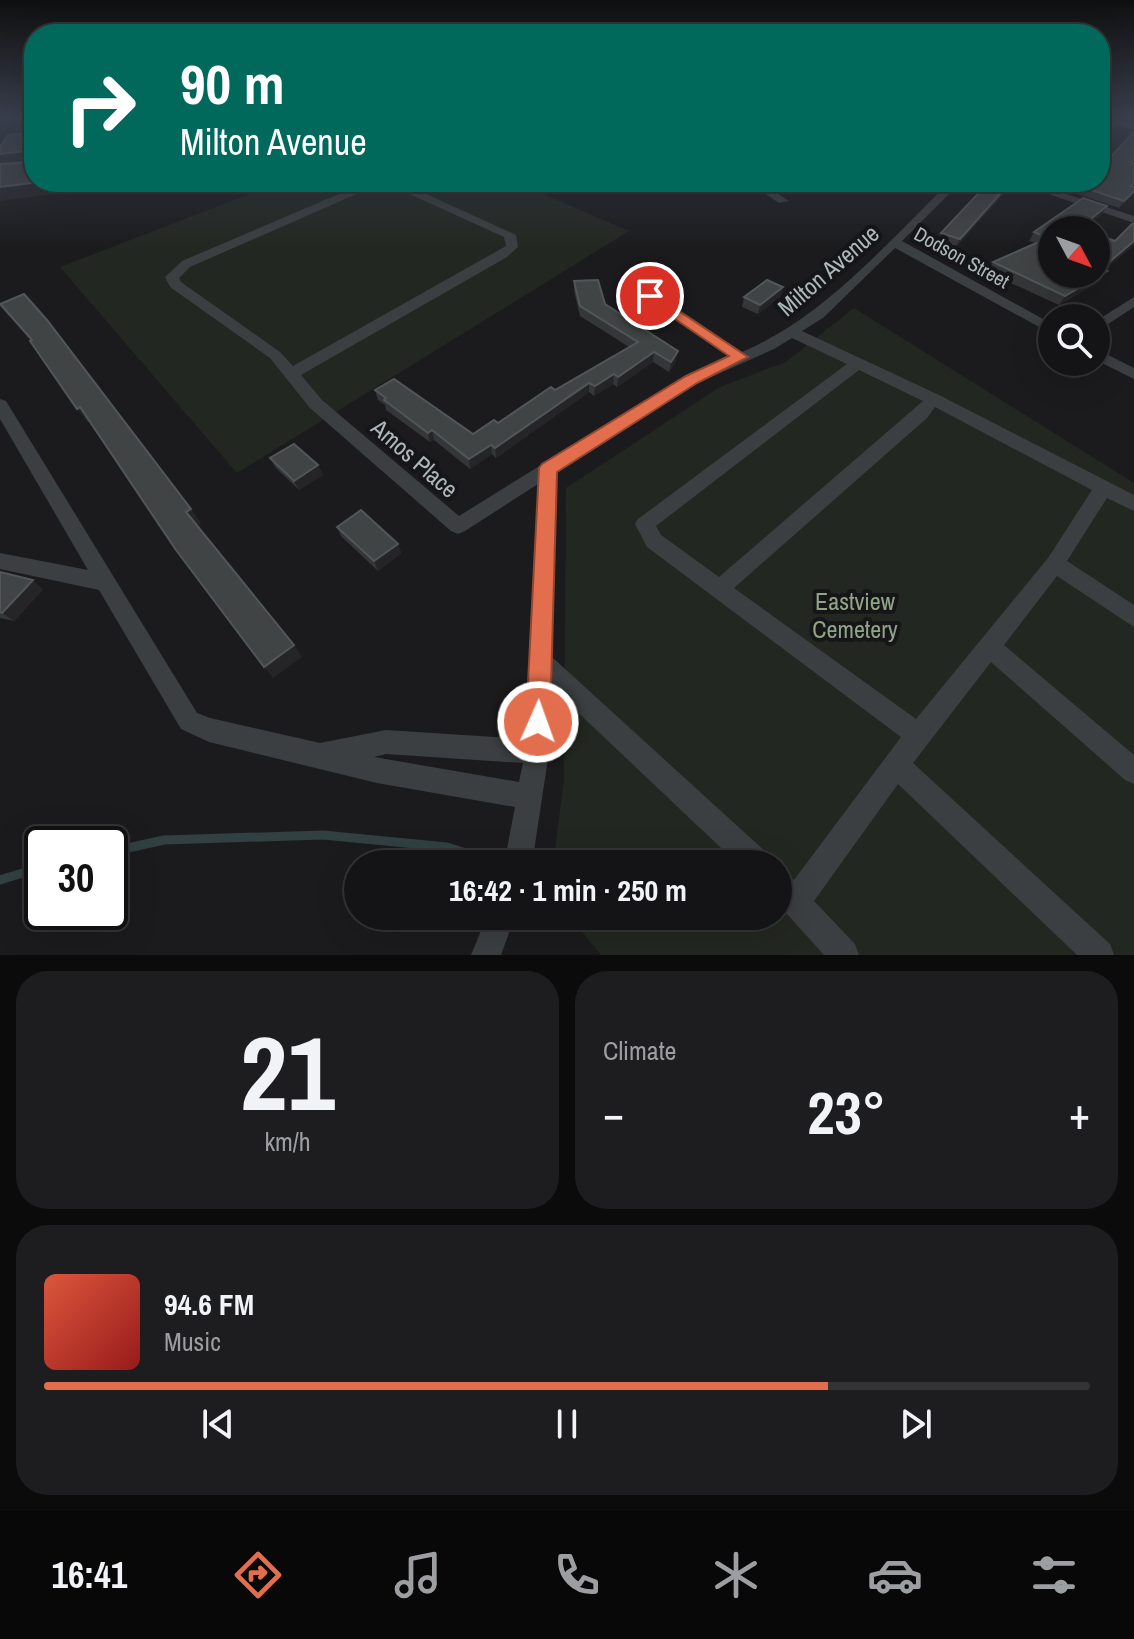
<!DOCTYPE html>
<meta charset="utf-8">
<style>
body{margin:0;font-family:"Archivo Narrow",sans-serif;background:#1d1d1f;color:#f1f3f6;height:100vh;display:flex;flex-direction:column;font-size:30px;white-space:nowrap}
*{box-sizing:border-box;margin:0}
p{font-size:26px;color:#9d9ea1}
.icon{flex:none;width:44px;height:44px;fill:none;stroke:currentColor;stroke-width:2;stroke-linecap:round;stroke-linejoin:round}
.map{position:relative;height:955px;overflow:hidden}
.details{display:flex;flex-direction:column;gap:16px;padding:16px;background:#0b0b0c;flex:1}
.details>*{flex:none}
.banner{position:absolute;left:24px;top:24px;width:1086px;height:168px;border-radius:32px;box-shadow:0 8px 32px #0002,0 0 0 2px #333335;background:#00695c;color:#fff;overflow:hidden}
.needle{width:52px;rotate:131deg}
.controls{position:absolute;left:1038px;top:216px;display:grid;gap:16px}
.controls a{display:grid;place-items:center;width:72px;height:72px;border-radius:50%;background:#141416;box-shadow:0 8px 32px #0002,0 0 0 2px #333335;font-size:40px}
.speed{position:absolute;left:24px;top:826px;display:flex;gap:16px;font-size:40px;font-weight:700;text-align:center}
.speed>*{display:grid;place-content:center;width:104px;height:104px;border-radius:50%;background:#141416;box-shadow:0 8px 32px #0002,0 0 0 2px #333335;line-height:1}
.speed .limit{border:4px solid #111;border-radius:12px;background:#fff;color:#111}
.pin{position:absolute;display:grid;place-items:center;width:68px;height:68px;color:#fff;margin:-34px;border:4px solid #fff;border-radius:50%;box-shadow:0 2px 8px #0007}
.me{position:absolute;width:88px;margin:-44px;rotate:2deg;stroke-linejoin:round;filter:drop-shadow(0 0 6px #0008)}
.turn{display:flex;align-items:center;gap:28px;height:168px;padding:0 24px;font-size:36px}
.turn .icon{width:104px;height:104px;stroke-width:2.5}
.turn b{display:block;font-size:56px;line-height:68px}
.big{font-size:60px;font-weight:700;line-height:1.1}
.details .widget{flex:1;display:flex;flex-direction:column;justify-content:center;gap:12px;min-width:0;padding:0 28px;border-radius:32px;background:#1d1d1f}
.details .dial{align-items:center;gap:0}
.dial b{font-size:104px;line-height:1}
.song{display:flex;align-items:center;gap:24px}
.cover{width:96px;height:96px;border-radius:12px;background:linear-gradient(135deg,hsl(10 70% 55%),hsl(0 70% 35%))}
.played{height:8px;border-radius:4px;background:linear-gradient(90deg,#e36e4d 75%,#333335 75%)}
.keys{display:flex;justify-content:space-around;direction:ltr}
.heat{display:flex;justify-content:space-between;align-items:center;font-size:44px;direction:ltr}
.details .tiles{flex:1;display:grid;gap:16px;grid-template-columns:1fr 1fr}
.widget:last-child{grid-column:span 2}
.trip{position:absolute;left:344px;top:850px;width:448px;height:80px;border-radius:40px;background:#141416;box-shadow:0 8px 32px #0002,0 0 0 2px #333335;font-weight:700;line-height:80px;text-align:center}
.tabs{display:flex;height:128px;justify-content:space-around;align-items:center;background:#080809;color:#9d9ea1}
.tabs .icon{width:56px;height:56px}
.tabs .selected{color:#e36e4d}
.tabs b{font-size:36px;color:#f1f3f6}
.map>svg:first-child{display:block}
.green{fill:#232721}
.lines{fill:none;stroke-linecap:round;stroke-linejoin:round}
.stream{stroke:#314040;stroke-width:9}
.minor{fill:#3c3f41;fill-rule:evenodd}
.wall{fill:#343637}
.shaded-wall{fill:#252527}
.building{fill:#414445;stroke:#525658;stroke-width:2}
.route{fill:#e36e4d;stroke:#944832;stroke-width:2}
.labels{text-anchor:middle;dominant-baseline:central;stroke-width:8;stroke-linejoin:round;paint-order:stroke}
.far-street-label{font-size:20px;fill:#aeb8bb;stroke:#161618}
.street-label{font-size:24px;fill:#aeb8bb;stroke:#161618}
.park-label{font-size:24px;fill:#92a487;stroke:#161618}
</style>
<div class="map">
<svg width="1134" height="955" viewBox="0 0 1134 955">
<rect width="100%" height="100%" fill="#1b1b1d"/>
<g class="green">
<polygon points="281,182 515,182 629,231 237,473 60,267"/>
<polygon points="854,308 1134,483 1134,955 601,955 569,916 778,916 778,864 553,864 564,780 566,488 720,387 786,362"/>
</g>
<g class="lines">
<g class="stream">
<polyline points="110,852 164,840 323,835 447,847 481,858"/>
<polyline points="0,880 42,867"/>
</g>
<g class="minor">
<polygon points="1100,117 1134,124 1134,130 1117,125 1100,140 1100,132 1109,123 1100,121"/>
<path d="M367,182h33l116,53 2,12 -11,10 -206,118 21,25 137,116 227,-141 44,-18 -85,-58v-6h10l87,59c83,-35 144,-109 208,-170h11l-59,59 150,83v10l-157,-86 -72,70 -21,13 137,64 195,100v16l-27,-13 -40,63 67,44v22l-77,-51 -53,69 130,110v29l-9,-4 -134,-118 -78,101 197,181 4,11h-37l-179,-171 -84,117 41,43 4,11h-35l-46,-51v-35l16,11 107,-143 -254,-190 -12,-23 3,-5 209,-155 -55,-26 -18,11 -76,34 -141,90 -5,184 216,197 4,10h-34l-187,-177 -2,65 -17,112h-28l11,-57 -138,-24 -168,-41 -28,-13 -82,-139 -99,-21v-16l88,17 -88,-151v-20l6,2 191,312 13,5 110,25 66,-13 139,9 13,-255 -73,47 -7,3 -7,-3 -141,-123 -40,-50 -100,-71 -5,-10 17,-16zM377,185l17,2 110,50 2,9 -213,120 -13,-14 -99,-70 -2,-4 11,-11zM859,370l64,31 -204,176 -58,-42 -5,-9zM935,407l157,83 -44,68 -132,161 -182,-131 193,-170zM386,754l137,9 -4,19 -145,-25z"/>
<polygon points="747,182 760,182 789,201 779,203"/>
<polygon points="1013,182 1029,182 1134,216 1134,223"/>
<polygon points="1134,297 1134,307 1096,332 1096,321"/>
<polygon points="1096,349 1134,368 1134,379 1096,360"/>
<polygon points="487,916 515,916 501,955 471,955"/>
</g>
</g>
<g class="wall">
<polygon points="1134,163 1134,183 1132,186 1134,187 1134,192 1119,208 1069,191 1074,184 1104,164"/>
<polygon points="1009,184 1004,193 955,248 937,243 941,233"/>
<polygon points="1107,206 1101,215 1083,229 1115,241 1134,224 1134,245 1104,270 1100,281 1059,305 987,272 993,262 1035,243 1029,241 1034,232"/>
<polygon points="574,281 676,361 669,372 653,362 617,387 613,384 594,396 589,392 496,458 492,454 470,469 434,440 430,442 386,410 385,405 378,400 375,390 473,434 498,423 629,347 580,316 574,291"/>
<polygon points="783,287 780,297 758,314 742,307 744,297"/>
<polygon points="270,458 318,465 323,475 299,490 275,467"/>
<polygon points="337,527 398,544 401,553 378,571 341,536"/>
<polygon points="0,572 43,589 14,621 0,618"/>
</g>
<g class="shaded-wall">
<polygon points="26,151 34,164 4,168 0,162 0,154"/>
<polygon points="39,182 61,182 55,194 0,201 0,187"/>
<polygon points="1009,184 1004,193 955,248 960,239"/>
<polygon points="1134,191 1132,195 1119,208 1124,201"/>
<polygon points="1107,206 1101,215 1082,230 1079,228"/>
<polygon points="1134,241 1134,245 1094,278 1101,269"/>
<polygon points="1107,271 1100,281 1059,305 1065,296"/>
<polygon points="783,287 780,297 758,314 760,305"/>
<polygon points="678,351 676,361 669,372 671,362"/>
<polygon points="654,352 653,362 617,387 618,377"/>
<polygon points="614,374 613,384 594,396 595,386"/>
<polygon points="589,383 589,392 496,458 495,448"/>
<polygon points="80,407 91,421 88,423 77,409"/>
<polygon points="432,430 434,440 430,442 428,433"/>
<polygon points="491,445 492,454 470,469 469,459"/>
<polygon points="318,465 323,475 299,490 294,481"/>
<polygon points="191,509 201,523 197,526 186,512"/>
<polygon points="398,544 401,553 378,571 374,561"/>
<polygon points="33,580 43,589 14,621 2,613"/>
<polygon points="294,645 302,657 273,678 264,667"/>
</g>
<g class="building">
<polygon points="34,132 34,182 39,182 0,187 0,164 28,162 29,154 26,151 0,154 0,147 8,135"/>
<polygon points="1134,132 1134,159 1131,162 1134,163 1134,182 1131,186 1134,187 1134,191 1124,201 1074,184 1076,182 1100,182 1100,163 1104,164"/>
<polygon points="989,182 1001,182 1009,184 960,239 941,233"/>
<polygon points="1083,198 1107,206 1079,228 1086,230 1052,230 1052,274 1096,274 1096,234 1115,241 1132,224 1134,224 1134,241 1101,269 1107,271 1065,296 993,262 1048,238 1034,232"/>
<polygon points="598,280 605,304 678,351 671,362 654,352 618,377 614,374 595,386 589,383 495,448 491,445 469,459 432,430 428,433 384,400 386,398 375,390 394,379 473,434 494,420 498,423 551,387 555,390 638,342 580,306 574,281"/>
<polygon points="767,280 783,287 760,305 744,297"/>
<polygon points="24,294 47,320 191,509 186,512 294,645 264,667 176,550 80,407 77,409 30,341 32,340 0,304"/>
<polygon points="294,444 318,465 294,481 270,458"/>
<polygon points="361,510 398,544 374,561 337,527"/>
<polygon points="0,572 33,580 2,613 0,612"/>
</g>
<linearGradient id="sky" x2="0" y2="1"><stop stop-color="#0f0f10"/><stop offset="0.47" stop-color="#393f4c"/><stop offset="1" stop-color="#393f4c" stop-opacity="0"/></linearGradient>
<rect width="1134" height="250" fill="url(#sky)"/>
<polygon class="route" points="650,292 748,357 697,383 557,472 550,722 547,731 538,734 529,731 526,722 539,468 542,464 686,376 729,356 646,299 646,293"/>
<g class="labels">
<g class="far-street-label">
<text transform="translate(962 257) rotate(29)">Dodson Street</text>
</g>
<g class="street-label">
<text transform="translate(828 270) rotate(-41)">Milton Avenue</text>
<text transform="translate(415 458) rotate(41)">Amos Place</text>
</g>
<g class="park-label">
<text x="855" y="601">Eastview<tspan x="855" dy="28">Cemetery</tspan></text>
</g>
</g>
</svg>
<div class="controls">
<a><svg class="needle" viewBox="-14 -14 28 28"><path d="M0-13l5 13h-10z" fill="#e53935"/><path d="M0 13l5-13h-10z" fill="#9d9ea1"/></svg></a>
<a><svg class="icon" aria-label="search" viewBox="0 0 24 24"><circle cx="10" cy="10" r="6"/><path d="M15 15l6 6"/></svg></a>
</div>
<div class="speed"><div class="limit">30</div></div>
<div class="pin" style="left:650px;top:296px;background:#d93025"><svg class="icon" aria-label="arrive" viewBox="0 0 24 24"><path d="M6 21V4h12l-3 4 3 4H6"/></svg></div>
<svg class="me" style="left:538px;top:722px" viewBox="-20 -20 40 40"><circle r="17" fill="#e36e4d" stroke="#fff" stroke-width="3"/><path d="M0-11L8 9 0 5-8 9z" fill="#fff"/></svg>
<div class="trip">16:42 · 1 min · 250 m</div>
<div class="banner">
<div class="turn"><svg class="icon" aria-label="right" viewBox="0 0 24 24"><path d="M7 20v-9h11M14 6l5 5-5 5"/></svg><div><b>90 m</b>Milton Avenue</div></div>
</div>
</div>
<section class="details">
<div class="tiles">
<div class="widget dial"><b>21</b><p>km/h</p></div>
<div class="widget"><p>Climate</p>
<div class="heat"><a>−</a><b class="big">23°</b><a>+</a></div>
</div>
<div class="widget">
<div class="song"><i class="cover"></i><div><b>94.6 FM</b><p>Music</p></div></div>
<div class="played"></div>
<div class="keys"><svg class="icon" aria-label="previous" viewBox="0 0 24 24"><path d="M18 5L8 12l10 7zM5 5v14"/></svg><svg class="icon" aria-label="pause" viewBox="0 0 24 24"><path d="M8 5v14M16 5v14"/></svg><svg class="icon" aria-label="next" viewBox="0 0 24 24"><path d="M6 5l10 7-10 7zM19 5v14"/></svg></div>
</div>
</div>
</section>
<nav class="tabs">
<b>16:41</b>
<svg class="icon selected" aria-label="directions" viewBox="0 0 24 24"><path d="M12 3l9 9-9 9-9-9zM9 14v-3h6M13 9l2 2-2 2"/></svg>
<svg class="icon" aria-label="music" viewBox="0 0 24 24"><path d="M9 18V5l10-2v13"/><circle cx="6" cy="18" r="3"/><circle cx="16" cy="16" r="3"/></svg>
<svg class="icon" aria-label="phone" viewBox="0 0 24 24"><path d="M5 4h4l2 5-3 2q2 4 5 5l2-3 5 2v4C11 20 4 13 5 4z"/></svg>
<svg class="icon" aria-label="climate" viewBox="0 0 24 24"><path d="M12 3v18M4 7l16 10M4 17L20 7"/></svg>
<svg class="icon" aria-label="car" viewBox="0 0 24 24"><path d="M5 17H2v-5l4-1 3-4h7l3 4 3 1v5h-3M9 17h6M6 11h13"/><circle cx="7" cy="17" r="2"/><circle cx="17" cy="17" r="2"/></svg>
<svg class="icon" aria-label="filters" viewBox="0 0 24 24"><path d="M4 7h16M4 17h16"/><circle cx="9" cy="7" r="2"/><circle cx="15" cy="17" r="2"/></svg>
</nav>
